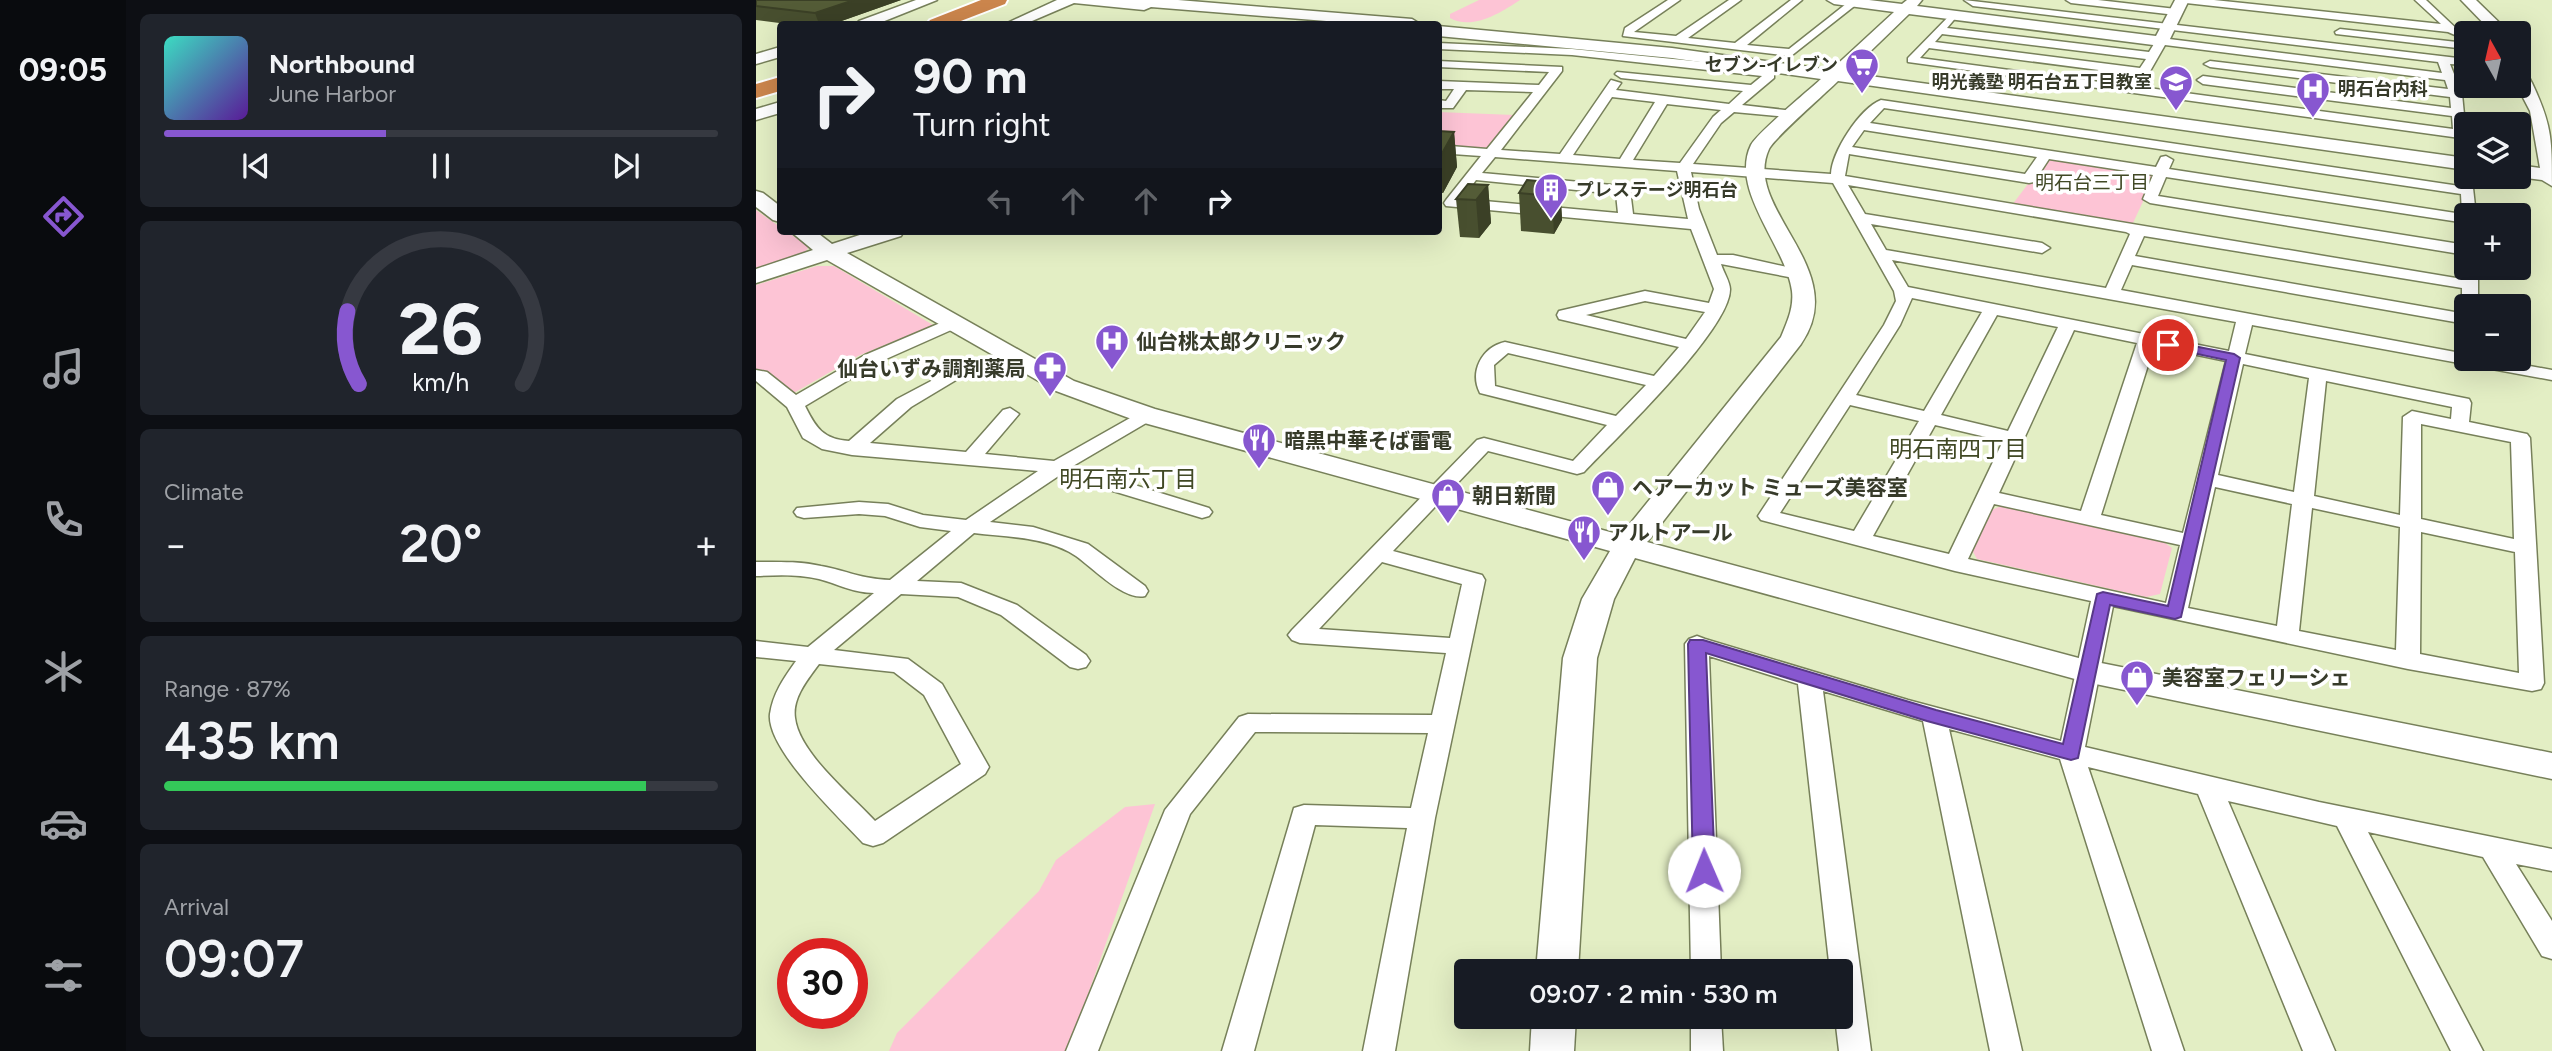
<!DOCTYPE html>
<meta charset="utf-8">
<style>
body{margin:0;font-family:Figtree,"Noto Sans JP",sans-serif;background:#20242c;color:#f1f3f6;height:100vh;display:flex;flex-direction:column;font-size:26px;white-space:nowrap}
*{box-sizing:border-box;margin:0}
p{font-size:23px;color:#9ea1a6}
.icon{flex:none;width:38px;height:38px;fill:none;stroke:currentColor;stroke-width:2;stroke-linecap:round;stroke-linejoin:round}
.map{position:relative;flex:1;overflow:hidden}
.sheet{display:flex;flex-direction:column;gap:14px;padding:14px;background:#0d0f14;width:630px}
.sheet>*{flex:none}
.banner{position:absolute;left:21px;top:21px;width:665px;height:214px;border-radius:7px;box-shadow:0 7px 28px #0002;background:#171b24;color:#f1f3f6;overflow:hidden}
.needle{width:46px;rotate:352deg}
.controls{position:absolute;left:1698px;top:21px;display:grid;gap:14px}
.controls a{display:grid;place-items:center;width:77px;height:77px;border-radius:7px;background:#171b24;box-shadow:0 7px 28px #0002;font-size:35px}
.speed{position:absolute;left:21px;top:938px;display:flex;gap:14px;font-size:35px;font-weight:700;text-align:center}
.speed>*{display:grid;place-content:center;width:91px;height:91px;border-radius:50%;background:#171b24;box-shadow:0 7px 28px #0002;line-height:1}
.speed .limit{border:10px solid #d22;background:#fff;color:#111}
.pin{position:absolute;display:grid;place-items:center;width:60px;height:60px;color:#fff;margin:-30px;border:4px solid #fff;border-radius:50%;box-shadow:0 2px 7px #0007}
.me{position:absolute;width:77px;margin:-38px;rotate:359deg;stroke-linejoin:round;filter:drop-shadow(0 0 5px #0008)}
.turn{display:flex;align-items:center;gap:24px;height:147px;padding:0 21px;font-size:32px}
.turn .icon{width:91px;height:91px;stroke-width:2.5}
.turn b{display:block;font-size:49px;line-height:60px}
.lanes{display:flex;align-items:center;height:66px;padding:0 21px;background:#0003;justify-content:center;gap:35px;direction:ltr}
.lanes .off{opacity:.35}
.big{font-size:52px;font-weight:600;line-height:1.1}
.sheet .card{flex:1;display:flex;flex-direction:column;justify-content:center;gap:10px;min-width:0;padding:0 24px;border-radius:10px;background:#20242c}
.sheet .dial{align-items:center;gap:0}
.dial svg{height:182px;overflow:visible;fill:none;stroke:#363941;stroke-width:7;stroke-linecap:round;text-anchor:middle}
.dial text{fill:#f1f3f6;stroke:none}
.song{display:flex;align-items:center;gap:21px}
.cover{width:84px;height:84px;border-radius:10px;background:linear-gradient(135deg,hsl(170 70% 55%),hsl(270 70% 35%))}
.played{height:7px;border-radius:4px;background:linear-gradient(90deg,#8757d0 40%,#363941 40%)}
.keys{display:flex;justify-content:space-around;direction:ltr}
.heat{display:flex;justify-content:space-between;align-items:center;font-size:38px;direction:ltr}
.charge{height:10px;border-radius:5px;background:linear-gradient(90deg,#34c759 87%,#363941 0)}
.trip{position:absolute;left:698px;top:959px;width:399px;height:70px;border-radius:7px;background:#171b24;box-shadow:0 7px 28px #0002;font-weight:600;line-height:70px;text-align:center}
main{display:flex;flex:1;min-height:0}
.tab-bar{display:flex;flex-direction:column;width:126px;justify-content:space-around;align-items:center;background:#090b0e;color:#9ea1a6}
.tab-bar .icon{width:49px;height:49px}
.tab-bar .current{color:#8757d0}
.tab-bar b{font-size:32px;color:#f1f3f6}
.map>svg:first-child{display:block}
.green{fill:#fdc4d5}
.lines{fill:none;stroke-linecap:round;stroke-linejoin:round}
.street-casing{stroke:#77805a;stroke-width:3}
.secondary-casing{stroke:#77805a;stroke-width:3}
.highway-casing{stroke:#fff;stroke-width:4}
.street{fill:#fff;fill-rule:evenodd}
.secondary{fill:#fff;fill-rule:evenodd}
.highway{fill:#cb854c;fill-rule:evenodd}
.wall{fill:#484f2f}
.shaded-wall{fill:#3b4026}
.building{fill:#545c37;stroke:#3b4026;stroke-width:2}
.route{fill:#8757d0;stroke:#583987;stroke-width:2}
.labels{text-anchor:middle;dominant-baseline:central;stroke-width:7;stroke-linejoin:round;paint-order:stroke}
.far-poi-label{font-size:18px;font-weight:bold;fill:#373b2a;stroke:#fff;text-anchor:end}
.far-neighbourhood-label{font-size:19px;fill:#414925;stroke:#fff}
.poi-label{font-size:21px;font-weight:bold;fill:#373b2a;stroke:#fff;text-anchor:start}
.neighbourhood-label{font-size:23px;fill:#414925;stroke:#fff}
</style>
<main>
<nav class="tab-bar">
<b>09:05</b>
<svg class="icon current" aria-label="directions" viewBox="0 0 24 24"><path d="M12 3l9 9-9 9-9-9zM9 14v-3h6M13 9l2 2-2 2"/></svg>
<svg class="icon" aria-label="music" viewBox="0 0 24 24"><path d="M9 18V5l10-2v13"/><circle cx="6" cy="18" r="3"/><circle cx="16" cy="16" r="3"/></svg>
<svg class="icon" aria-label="phone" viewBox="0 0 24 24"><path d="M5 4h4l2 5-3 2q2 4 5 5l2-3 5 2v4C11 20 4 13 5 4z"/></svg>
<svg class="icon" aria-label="climate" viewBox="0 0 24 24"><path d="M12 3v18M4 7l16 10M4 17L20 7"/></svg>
<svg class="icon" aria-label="car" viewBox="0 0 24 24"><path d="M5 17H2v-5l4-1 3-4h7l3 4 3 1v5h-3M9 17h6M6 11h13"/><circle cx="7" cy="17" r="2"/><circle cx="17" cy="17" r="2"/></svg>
<svg class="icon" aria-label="filters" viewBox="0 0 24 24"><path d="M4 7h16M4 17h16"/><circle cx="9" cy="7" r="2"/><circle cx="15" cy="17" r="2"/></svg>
</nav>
<section class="sheet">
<div class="card">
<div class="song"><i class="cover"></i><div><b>Northbound</b><p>June Harbor</p></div></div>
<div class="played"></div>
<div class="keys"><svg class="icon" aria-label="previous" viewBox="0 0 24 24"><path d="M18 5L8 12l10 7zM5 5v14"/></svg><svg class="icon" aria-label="pause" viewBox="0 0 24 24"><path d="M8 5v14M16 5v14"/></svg><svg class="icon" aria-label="next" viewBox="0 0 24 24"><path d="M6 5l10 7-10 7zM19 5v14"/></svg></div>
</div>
<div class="card dial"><svg viewBox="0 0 100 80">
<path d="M14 69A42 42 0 1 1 86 69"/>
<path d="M14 69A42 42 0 0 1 9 37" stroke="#8757d0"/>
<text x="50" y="56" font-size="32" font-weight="700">26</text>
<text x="50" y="72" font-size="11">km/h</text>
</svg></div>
<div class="card"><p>Climate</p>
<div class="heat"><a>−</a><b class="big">20°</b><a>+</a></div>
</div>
<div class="card"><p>Range · 87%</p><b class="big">435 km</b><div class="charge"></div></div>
<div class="card"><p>Arrival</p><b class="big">09:07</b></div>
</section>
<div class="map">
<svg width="1796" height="1051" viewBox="0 0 1796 1051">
<rect width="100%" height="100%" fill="#e3eec4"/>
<g class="green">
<path d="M723,0h41c-18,12 -48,31 -70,18v-4z"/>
<polygon points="682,112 758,115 734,146 729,148 683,146"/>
<polygon points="1300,158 1393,172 1399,176 1376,225 1256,205 1290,160"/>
<polygon points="0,210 24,227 24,231 30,231 53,247 48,253 0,268"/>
<polygon points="61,266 78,266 177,325 102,356 36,394 0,372 0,285"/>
<polygon points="1248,505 1402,538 1416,548 1404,594 1390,597 1221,559 1216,550 1233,511"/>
<polygon points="399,804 312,1051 133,1051 141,1033 283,891 300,860 369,807"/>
</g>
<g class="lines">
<g class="street-casing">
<g id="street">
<polygon points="912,0 924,0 878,32 920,36 973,0 985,0 932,38 979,43 1035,0 1046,0 991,45 1033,49 1095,0 1106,0 1035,56 867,36 869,28"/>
<path d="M1208,0l502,59v6l-16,-1 12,30 4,41 -6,3 -552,-76v-4l45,-46 5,3 -11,13 202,24 8,-13 4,-1 281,35 -4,-11 -465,-56zM1186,34l204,25 -6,9 -205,-26zM1409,45l280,35 3,9 -238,-28 -6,3 6,3 240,30 1,11 -248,-32 -6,4 6,4 249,32 1,13 -312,-42zM1173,48l208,27 -7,11 -210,-28z"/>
<polygon points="1310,0 1342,0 1420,9 1425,12 1420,15 1315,3"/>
<polygon points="1425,0 1458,0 1685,24 1659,0 1670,0 1704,32 1699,35 1692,32 1430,3"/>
<polygon points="1584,29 1710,43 1710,49 1580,34 1579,32"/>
<path d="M682,43l134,6 192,19 10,4v6l-32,27 52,6 4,1v6l-64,-6 -13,11 -28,41 138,10c1,-22 28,-65 50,-74l592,88 3,27h-10v8l-300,-46 -8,19 308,49v10l-316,-52 -7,-4 10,-24 -104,-16 -15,23 -5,1 -180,-29 -4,22 617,103v-11l4,-4v4h12v38h-12v4l-4,-4v-18l-318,-52 -9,20 331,58v10l-334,-59 -11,25 345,64v5h26l60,11v10l-300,-55 -7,29 224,45 2,4 -2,19 58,12 3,4 14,245 -3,6 -9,2 -124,-22 -295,-63 -28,141 234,55 233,47v22l-36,-7 36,57v38l-10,-3 -59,-99 -115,-25 115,219h-32l-114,-225 -109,-25 107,250h-32l-105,-257 -110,-27 96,284h-32l-92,-292 -111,-30 73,322h-32l-67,-330 -100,-30 48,360h-32l-4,-34h6v-46h-11l-32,-287 -89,-28 12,315h-30l-6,-327 4,-5 8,-3 8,3 203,61 153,41 30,-140 -136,-30 -194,-51 -3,-4 126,-191 12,-24 -2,-10 -61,-108 -142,-11 8,37 18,46h16l72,16 2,3 -2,3 -6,2 -78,-15c2,7 9,18 9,25 1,40 -116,151 -146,183l-7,2 -89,-23 -95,100 89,24 3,5 -50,238 -40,233h-32l44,-223 -92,-3 -61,226h-32l72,-243 10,-3 107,3 17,-75 -173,-1 -65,82 -92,237h-32l99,-241 74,-93 9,-3 184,1 14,-62 -146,-10 -8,-3 -4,-5 4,-5 185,-190 7,-2 89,23 34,-36 -127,-32c-11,-21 2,-46 25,-51l149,34 25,-29 -120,-28 -2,-4 2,-4 86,-20 64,12 5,-14 -23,-60 -245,-23 -2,-3 2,-3 35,-44 -43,-3v-8l49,4 46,-57 -67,-2 -13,18h-15v-8l8,1 8,-12h-16v-8l101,4 10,-13 -111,-5v-6l124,6v4l-61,79 59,4 51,-74 10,3 -5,7 113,14 14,-13 -122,-13 -6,-4 2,-2 134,13 11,-9 -190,-21 -134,-6zM856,97l43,5 -35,57 -47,-4zM911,104l54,6 -8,7 -33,46 -47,-3zM1128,108l577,86 1,20 -293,-45 4,-9 -7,-4 -5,1 -5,10 -286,-44zM1108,130l173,27 -12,17 -173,-27zM739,157l182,14 11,48 -55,-5 -3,-24 -7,-4 -141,-13zM720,180l140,14 2,19 -156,-14zM1092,185l278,47 4,2 -24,54 -220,-38 -15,-26 171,29 8,-5 -8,-5 -177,-29zM1136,260l344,62 -7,29 -321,-64zM1156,298l70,14 -58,99 -68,-16 44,-70zM889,301l60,11 -19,27 -100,-24zM1241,315l61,12 -50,104 -67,-16zM1318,330l63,13 -56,168 -82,-18zM1398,346l72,15 -43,172 -82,-18zM752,353l138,32 -30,31 -121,-30 -1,-21zM1487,364l66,14 -15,114 -76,-17zM1570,381l126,26 -1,12 -39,-8 -9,6 -3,98 -86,-19zM1094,405l69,16 -65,110 -74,-18zM1665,424l90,18 3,97 -93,-20zM1179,425l68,16 -54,113 -76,-18zM1459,487l77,17 -15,122 -89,-18zM1238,504l186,41 -14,58 -198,-44zM1556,508l88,19 -4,123 -97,-19zM1665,532l94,20 4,121 -99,-19zM626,562l80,22 -12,54 -131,-9z"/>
<path d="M196,318l6,1 2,4 -2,4 -81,36 -72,43c11,22 18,33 44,35l48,-42 53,-28 9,5 -3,4 -45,27 -41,36 96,9 37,-42 7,-2 9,6 -34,40 69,7 92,-52 7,2 2,4 -2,4 -80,47 136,42 3,4 -3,4 -7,2 -142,-43 -70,47 43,5 55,17 57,42 3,5 -3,5c-21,5 -52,-28 -69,-40 -28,-19 -69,-19 -102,-23l-57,48 44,2 56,22 69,50 4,6 -4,6 -8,2 -8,-2 -69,-52 -43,-18 -57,-3 -67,56 74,9 34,25 47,83 -4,7 -102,69 -10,3 -10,-3c-23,-25 -97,-94 -93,-129 3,-21 14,-36 26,-53l-40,-4v-16l52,6 66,-54c-20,0 -36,-9 -55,-14 -21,-5 -42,-4 -63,-3v-14c22,0 44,-1 65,4 27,5 40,13 69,14l61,-49 -31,-4 -35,-11 -26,-2 -55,4 -7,-2 -3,-4 3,-4 62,-6 29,2 35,11 43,5 72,-49 -186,-16 -30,-6 -19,-11 -16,-31 -31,-26v-11l11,2 29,23 69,-40zM63,664l75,8 30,23 37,69 -86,57c-24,-26 -76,-68 -80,-103 -3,-20 13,-39 24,-54z"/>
<polygon points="935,1017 965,1017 967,1051 935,1051"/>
</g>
</g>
<g class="secondary-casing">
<g id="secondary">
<polygon points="160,0 181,0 121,24 100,24 103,21"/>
<polygon points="301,0 422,0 656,19 664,24 608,24 395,7 388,10 318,3 269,24 249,24"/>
<path d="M1071,0h42l33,4 5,-4h15l-5,6 239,30 19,-36h14l-20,41 -8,5 -252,-32 -61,59 618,85v12l-628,-89c-12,12 -64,57 -69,68 -28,60 84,120 32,195l-154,198 439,118 466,93v26l-466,-97 -451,-124 -21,41 -17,59 -19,313h-42l27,-313 19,-59 28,-48 -473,-130 -81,-30 -229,-131 -71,23v-14l57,-19 -23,-19h25l17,13 40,-13h32l-3,5 -54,17 227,128 81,28 466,126 160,-198c6,-15 13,-29 11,-46 -6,-45 -63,-101 -41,-146 6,-12 57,-54 70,-66l-149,-21 -234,-22v-10l234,22 159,22 63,-58 -60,-8z"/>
<polygon points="1705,0 1720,0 1754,33 1737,33"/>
<polygon points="24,47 24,57 0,64 0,54"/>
<path d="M1762,67c9,2 10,9 14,16 20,42 20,57 20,103l-10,-6 -24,-3v-12l22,3 -10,-57 -13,-25z"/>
<polygon points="24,102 24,113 0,120 0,109"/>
<polygon points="0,191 7,193 24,206 24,222 17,220 0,207"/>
<polygon points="776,1017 820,1017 818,1051 774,1051"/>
</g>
</g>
<g class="highway-casing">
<g id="highway">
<polygon points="225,0 251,0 249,4 197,24 171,24 174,20"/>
<polygon points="24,77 24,91 0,98 0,84"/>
</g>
</g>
<use href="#street" class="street"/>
<use href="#secondary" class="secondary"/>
<use href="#highway" class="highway"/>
</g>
<g class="wall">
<polygon points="0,0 145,0 77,24 31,24 0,20"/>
<polygon points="682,122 685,131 698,132 701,167 687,193 682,193"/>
<polygon points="804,183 806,220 798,234 765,231 763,193"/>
<polygon points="732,185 735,223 723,238 704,237 700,199"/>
</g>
<g class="shaded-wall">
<polygon points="98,0 145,0 77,24 63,24 59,13"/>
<polygon points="684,122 687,151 698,132 701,167 687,193 684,157 682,157 682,124"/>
<polygon points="804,183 806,220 798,234 796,196"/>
<polygon points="732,185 735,223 723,238 720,200"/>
</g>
<g class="building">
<polygon points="0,0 98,0 59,13 0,6"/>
<polygon points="682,131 698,132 684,157 682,157"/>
<polygon points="771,180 804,183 796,196 763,193"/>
<polygon points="712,184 732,185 720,200 700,199"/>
</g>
<polygon class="route" points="1412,341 1478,354 1484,358 1425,617 1419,619 1354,605 1322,758 1315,760 1171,721 950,653 959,871 955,877 948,880 940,877 937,871 932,644 934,640 947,640 1180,710 1307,744 1341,594 1347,592 1412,606 1470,360 1408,347 1408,342"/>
<defs>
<g id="supermarket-pin" transform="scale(1.75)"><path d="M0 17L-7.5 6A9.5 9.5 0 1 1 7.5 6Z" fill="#8757d0" stroke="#fff"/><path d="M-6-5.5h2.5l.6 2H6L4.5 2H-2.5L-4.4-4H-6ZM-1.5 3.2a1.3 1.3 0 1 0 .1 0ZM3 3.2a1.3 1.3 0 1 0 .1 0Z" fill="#fff"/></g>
<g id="school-pin" transform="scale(1.75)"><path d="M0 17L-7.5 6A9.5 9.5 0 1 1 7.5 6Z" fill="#8757d0" stroke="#fff"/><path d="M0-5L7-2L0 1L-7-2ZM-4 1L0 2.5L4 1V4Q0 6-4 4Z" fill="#fff"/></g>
<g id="hospital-pin" transform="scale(1.75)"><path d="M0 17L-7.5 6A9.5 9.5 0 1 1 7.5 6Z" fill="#8757d0" stroke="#fff"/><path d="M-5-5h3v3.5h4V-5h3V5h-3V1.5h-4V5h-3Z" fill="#fff"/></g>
<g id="building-pin" transform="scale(1.75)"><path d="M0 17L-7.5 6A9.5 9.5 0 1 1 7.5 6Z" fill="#8757d0" stroke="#fff"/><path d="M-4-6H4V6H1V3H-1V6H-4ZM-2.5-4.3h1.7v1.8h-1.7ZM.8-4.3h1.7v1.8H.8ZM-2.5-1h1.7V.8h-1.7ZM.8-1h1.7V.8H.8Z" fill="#fff"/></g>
<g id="pharmacy-pin" transform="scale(1.75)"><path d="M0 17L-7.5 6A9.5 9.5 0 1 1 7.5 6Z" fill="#8757d0" stroke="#fff"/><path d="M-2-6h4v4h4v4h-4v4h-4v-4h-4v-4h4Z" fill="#fff"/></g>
<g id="restaurant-pin" transform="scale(1.75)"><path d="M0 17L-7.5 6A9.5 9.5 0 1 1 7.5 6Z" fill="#8757d0" stroke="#fff"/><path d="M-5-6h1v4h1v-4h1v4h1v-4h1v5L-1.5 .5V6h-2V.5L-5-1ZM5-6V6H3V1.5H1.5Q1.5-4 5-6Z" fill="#fff"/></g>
<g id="shop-pin" transform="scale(1.75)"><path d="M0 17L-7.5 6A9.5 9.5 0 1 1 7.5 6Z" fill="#8757d0" stroke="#fff"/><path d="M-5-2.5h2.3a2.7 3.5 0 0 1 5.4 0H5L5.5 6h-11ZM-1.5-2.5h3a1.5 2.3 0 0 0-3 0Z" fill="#fff"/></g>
</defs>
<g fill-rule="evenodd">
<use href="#supermarket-pin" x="1106" y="65"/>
<use href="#school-pin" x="1420" y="82"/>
<use href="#hospital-pin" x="1557" y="89"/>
<use href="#building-pin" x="795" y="190"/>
<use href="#hospital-pin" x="356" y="341"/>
<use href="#pharmacy-pin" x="294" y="368"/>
<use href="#restaurant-pin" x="503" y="440"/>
<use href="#shop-pin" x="852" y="487"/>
<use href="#shop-pin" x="692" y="495"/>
<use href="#restaurant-pin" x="828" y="532"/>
<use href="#shop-pin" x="1381" y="677"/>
</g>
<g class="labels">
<g class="far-poi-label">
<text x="1082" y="65">セブン-イレブン</text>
<text x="1396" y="82">明光義塾 明石台五丁目教室</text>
<text x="1582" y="89" text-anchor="start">明石台内科</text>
<text x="820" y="190" text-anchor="start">プレステージ明石台</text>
</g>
<g class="far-neighbourhood-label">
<text x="1336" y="182">明石台三丁目</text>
</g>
<g class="poi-label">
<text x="380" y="341">仙台桃太郎クリニック</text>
<text x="270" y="368" text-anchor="end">仙台いずみ調剤薬局</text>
<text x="528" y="440">暗黒中華そば雷電</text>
<text x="876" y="487">ヘアーカット ミューズ美容室</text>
<text x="716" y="495">朝日新聞</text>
<text x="852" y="532">アルトアール</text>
<text x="1406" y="677">美容室フェリーシェ</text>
</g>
<g class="neighbourhood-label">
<text x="1202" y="449">明石南四丁目</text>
<text x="372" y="479">明石南六丁目</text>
</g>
</g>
</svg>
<div class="controls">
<a><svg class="needle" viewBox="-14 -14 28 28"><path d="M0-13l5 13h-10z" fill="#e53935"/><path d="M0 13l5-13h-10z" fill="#9ea1a6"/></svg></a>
<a><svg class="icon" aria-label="layers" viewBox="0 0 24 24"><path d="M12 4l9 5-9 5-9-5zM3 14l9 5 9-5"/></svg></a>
<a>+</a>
<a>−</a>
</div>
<div class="speed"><div class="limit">30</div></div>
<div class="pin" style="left:1412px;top:345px;background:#d93025"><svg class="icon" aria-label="arrive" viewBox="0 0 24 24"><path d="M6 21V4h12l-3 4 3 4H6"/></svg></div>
<svg class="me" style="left:948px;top:871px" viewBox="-20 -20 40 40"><circle r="19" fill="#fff"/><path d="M0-13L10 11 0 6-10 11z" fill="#8757d0"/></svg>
<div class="trip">09:07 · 2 min · 530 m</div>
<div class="banner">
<div class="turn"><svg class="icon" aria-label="right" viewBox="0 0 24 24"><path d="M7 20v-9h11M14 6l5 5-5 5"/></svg><div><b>90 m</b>Turn right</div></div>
<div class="lanes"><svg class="icon off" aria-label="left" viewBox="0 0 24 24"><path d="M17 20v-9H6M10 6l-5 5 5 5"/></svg><svg class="icon off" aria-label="ahead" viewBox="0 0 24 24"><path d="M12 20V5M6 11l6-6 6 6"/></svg><svg class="icon off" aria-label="ahead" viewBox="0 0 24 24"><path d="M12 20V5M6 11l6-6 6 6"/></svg><svg class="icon" aria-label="right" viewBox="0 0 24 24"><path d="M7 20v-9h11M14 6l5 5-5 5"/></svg></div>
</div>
</div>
</main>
